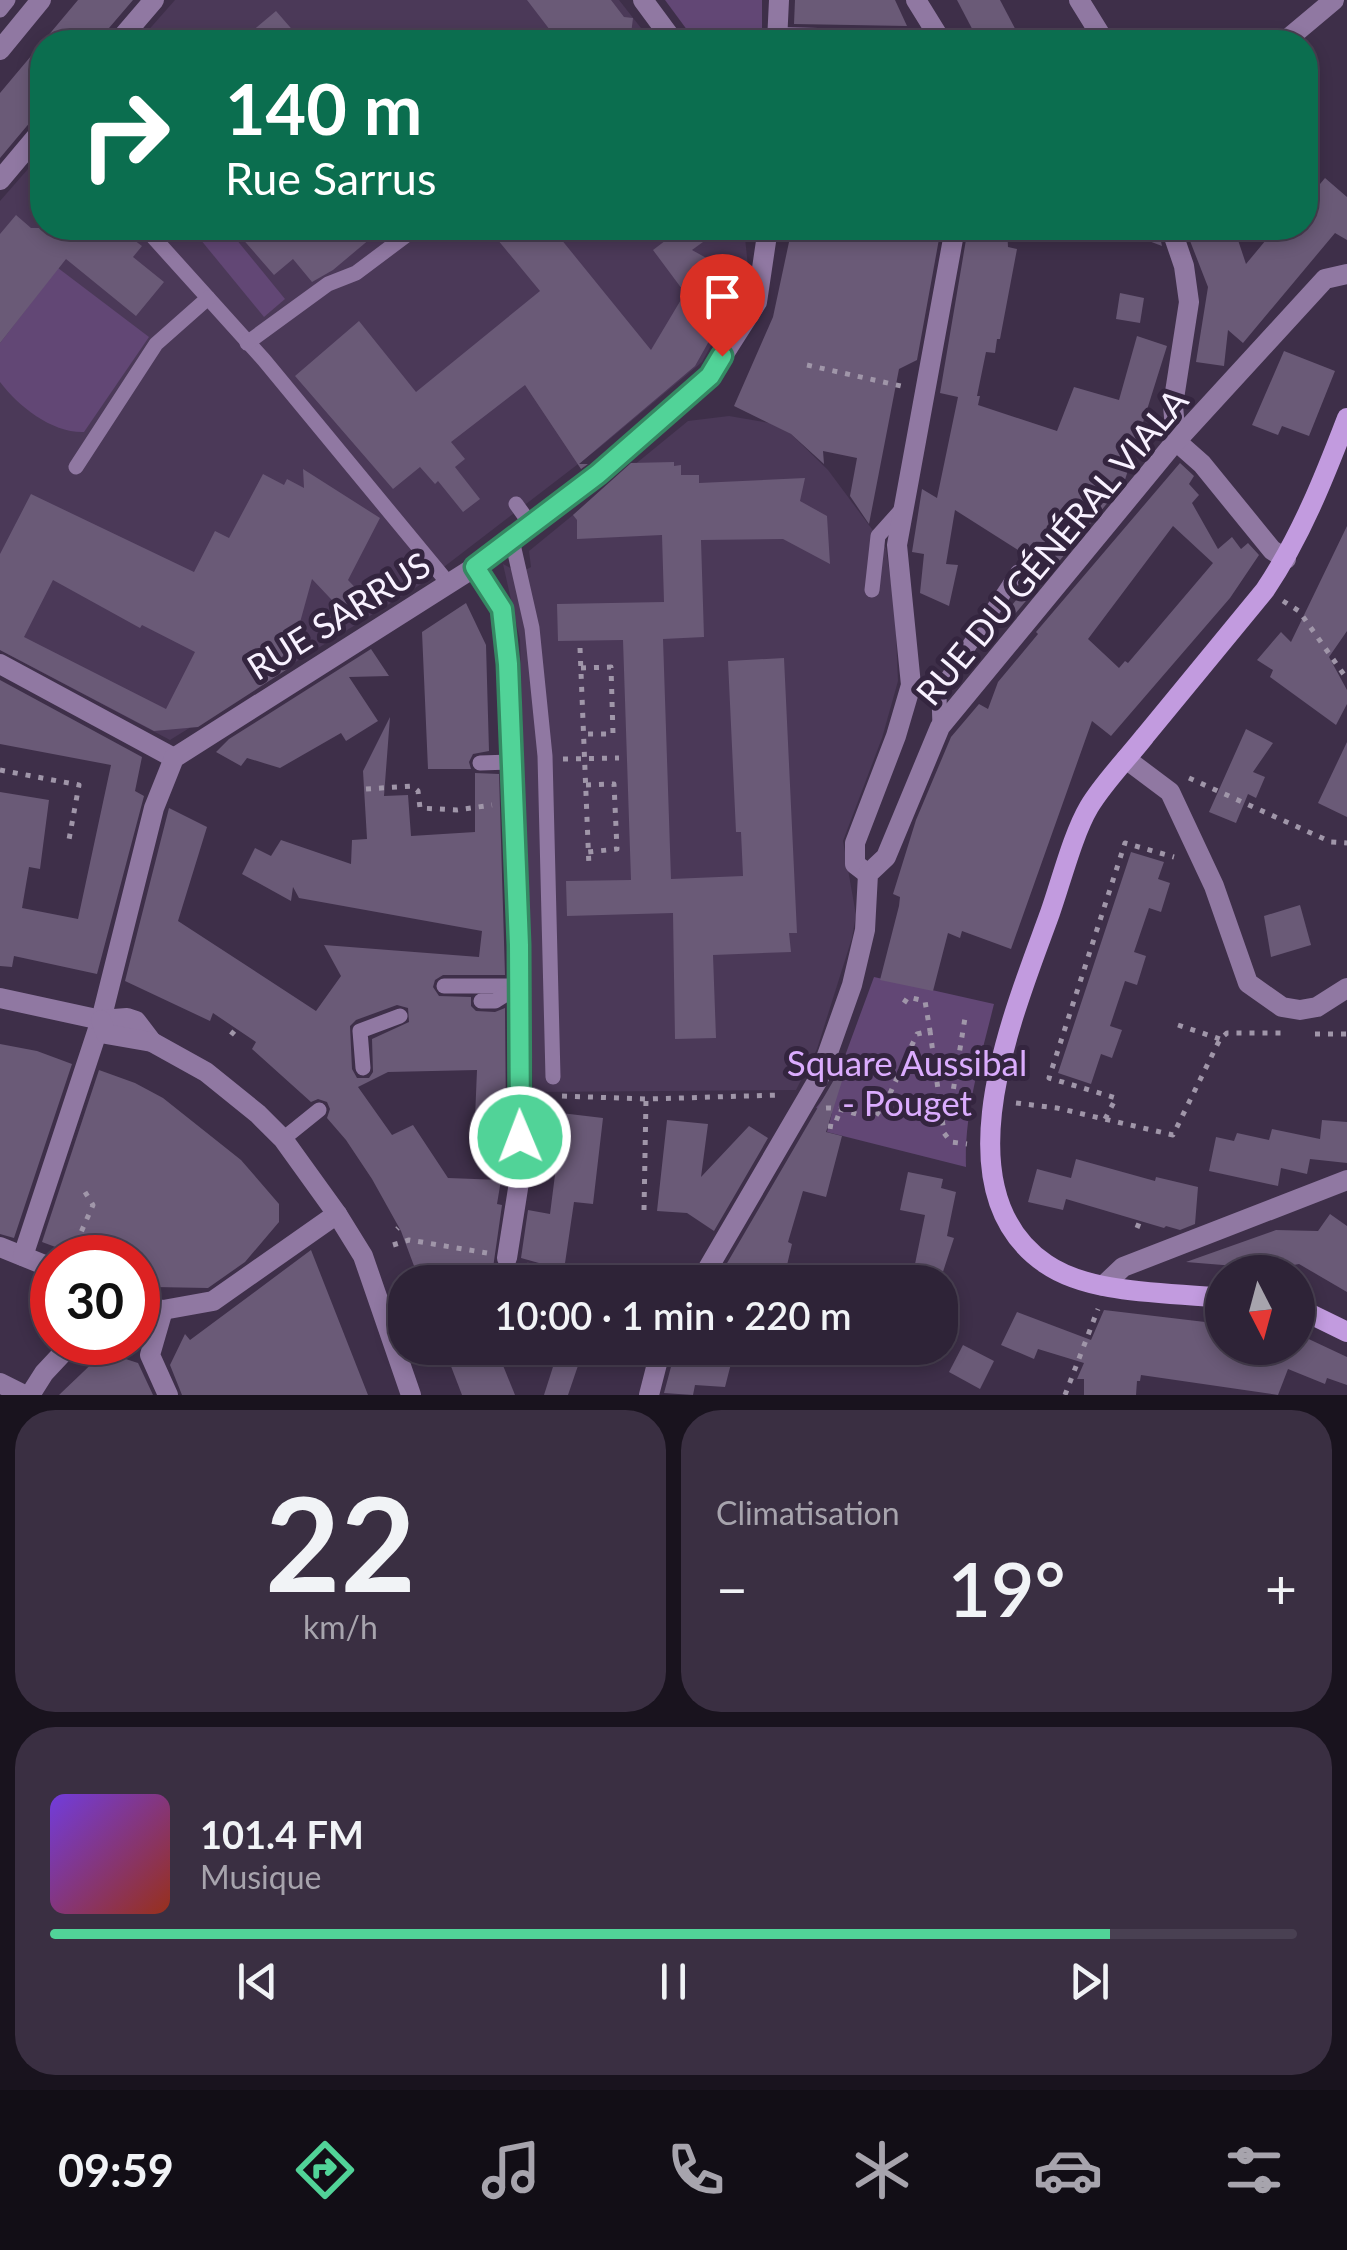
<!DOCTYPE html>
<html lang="fr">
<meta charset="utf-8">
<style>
body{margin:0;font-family:Lato,sans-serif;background:#3a2f42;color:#f1f3f6;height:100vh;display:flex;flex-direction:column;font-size:38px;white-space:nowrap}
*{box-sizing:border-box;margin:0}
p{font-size:32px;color:#a7a4ad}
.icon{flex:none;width:55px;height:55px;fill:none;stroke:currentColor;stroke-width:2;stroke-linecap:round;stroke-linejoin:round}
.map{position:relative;height:1395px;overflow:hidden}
.drawer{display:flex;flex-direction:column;gap:15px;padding:15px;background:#19131e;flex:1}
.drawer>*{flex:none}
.top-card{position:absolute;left:30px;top:30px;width:1288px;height:210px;border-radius:40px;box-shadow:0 5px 15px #0003,0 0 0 2px #494052;background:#0b6e4f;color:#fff;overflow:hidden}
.needle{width:65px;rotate:174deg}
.tools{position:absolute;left:1205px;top:1255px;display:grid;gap:20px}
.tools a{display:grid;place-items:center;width:110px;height:110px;border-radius:50%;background:#2e2337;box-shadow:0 5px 15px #0003,0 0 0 2px #494052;font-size:50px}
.speed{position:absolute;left:30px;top:1235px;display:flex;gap:20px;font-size:50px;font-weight:700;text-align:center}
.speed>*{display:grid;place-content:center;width:130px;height:130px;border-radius:50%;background:#2e2337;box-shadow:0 5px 15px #0003,0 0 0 2px #494052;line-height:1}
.speed .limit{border:15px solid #d22;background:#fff;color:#111}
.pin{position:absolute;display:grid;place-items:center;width:85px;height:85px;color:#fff;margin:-102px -42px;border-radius:50% 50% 50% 0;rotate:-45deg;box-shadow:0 0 10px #0007}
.pin .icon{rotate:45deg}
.me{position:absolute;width:110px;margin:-55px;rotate:359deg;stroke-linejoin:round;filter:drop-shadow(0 0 8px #0008)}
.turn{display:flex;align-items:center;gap:35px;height:210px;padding:0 30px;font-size:45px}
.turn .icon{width:130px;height:130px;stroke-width:2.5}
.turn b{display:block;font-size:70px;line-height:85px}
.big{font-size:75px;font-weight:600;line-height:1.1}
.drawer .card{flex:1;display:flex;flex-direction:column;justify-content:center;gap:15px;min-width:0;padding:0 35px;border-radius:40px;background:#3a2f42}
.drawer .dial{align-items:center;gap:0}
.dial b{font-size:130px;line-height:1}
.song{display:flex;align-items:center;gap:30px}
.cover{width:120px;height:120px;border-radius:15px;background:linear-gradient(135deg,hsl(260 70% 55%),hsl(10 70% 35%))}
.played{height:10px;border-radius:5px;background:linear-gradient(90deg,#51d398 85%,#494052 85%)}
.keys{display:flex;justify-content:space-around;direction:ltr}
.heat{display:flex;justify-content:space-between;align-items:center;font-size:55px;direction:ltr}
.drawer .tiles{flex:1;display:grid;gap:15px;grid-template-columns:1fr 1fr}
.card:last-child{grid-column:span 2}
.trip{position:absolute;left:388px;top:1265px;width:570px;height:100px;border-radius:40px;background:#2e2337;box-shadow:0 5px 15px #0003,0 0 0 2px #494052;font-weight:600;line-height:100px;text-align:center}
.dock{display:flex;height:160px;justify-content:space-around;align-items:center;background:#120e16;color:#a7a4ad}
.dock .icon{width:70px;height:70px}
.dock .on{color:#51d398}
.dock b{font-size:45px;color:#f1f3f6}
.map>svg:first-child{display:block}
.built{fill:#4b3958}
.green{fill:#624775}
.building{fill:#6a5a77;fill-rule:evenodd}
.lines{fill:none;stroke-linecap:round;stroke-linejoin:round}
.path{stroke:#a096a9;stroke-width:5;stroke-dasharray:5 8;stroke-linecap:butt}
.service{stroke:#9078a2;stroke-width:15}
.pedestrian{stroke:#9078a2;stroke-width:20}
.minor{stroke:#9078a2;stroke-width:20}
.tertiary{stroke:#9078a2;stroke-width:20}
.secondary{stroke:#c29bdf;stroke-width:20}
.route-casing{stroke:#358963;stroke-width:25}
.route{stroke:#51d398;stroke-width:18}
.labels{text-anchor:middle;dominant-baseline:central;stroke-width:10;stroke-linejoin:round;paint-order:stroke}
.street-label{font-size:35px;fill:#f8f1ff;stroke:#34253f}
.park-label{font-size:35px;fill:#dbacfe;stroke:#34253f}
</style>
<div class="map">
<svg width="1347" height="1395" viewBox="0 0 1347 1395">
<rect width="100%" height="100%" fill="#3e2f49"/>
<g class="built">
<polygon points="175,0 619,0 652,42 138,42"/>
<polygon points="42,153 42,228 744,228 749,276 702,362 599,448 423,583 170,740 0,650 0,201"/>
<polygon points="729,416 770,423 791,434 828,470 886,548 895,610 898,681 882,738 843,841 856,915 852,938 817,1049 796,1090 533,1092 520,640 503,564 520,573 531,567 529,551 688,421"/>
</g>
<g class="green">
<polygon points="665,0 762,0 762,42 696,42"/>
<polygon points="191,228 227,228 285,299 264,317"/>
<path d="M58,268l91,69 -65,95c-32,1 -65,-25 -84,-50v-39z"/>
<path d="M874,977l120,27c-13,53 -30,108 -28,163l-139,-35 5,-19 -16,-5 19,-25z"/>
</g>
<g class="building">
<polygon points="78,0 133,0 97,42 42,42 42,108 0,158 0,93"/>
<polygon points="527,0 611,0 624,17 633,18 630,42 546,42 550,30"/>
<polygon points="795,0 895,0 907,26 794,24"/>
<polygon points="957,0 1000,0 1022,42 979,42"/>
<polygon points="276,11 303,42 239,42"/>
<polygon points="1325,178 1347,197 1347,240 1335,233 1243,343 1228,330 1224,366 1196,362 1208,287 1185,228 1234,228 1246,264 1276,228 1305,228 1305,202"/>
<polygon points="16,215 31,228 118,228 142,246 133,257 164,282 136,316 66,259 0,343 0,234"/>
<polygon points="233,228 383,228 333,270 312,282 293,259 274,275"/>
<polygon points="488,228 552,228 651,350 685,293 653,250 682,228 692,228 703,242 692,250 744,279 695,366 579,464 588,464 581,469 525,385 451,442 465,459 455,467 480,499 463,512 438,481 435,484 420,467 393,489 295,376 359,321 416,392 540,291"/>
<polygon points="792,228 833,228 832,233 888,236 889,228 941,228 917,360 899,369 869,524 850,496 857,458 823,451 824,464 791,434 734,406 773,317"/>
<polygon points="968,228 1007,228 1008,247 1017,249 1000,339 997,339 995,353 986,352 977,396 980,396 978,405 1057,431 1074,387 1119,400 1137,336 1167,346 1124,483 1051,571 955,510 946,564 958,565 949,606 920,593 924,554 912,552 922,489 937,498 958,397 940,393"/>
<polygon points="1121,228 1158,228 1162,246 1120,230"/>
<polygon points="1120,293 1144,298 1140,323 1116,319"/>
<polygon points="1284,351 1335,371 1309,436 1282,426 1278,435 1252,425"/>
<polygon points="674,462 674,466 681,465 681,475 699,475 699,483 805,478 800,501 827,516 830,564 783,539 701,540 704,637 663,639 671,879 743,876 741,832 736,832 728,661 784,658 797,933 789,933 791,952 713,955 716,1038 675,1039 673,913 567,916 566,881 631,880 623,640 558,641 557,604 664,602 662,535 577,539 577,520 573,515 631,463"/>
<path d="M1180,463l14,13 -5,8 10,11 -7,8 26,46 14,-12 9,12 7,-6 11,12 -29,43 -119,138 -19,-15 -81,228 -49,-18 -2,7 -12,-5 -15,58 -53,-11 19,-74 1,-9 -7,-3 23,-74 35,-83 28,-33 9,5 10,-27 40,-48 -2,-2zM1173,526l40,37 -85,100 -3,-2 -6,7 -31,-29z"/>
<path d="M303,469l77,49 -32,62 16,17 -18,18 -34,-36 -13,47 -17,31 7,11 -91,59 -44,4 -154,-81v-96l31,-60 163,78 21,-41 14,7 34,-64 21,11 3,-6 17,9zM53,580l87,48 2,-3 53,27 -29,57 -142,-72z"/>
<polygon points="1347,526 1347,631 1329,657 1347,690 1347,704 1336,725 1270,677 1273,670 1257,660 1281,632 1291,642"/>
<polygon points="1036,576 1046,577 1014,615 1008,610"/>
<polygon points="466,603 486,645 489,751 473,754 469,762 471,769 428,769 422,632"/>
<polygon points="371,649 389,676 349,677 378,721 346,741 341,733 280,768 247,758 241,766 216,752 229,739"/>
<polygon points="0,680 142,757 135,791 144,796 97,974 14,956 12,967 0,966 0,792 49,800 40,869 29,867 22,908 78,919 111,765 0,744"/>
<path d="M390,717l-6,79 24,-1 3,41 64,-4v-59l24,1 6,201h-62l-8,5 -2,7 6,9 32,1v9l5,5 19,1 10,-4 1,110h-31l2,-48 -89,2 -30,15 34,48 21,-10 35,53 53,2 -4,24 5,1 -11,77h-71l-19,-51 -29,-52 -26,-39 -19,-22 3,-9 -3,-7 -9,-3 -7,3 -59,-53 4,-7 -43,-29 -3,8 -85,-40 44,-173 38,19 -29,94 138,90 25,-35 -17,-31 155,12 3,-26 -183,-33 -6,-11 -2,14 -49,-27 13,-26 16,8 10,-16 70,24 1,-24 15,-1 -4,-68zM397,1005l11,3 1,14 -37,17 1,33 -4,6h-12l-5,-9 -2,-43 6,-6z"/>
<polygon points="1246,729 1273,743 1253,772 1265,777 1256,798 1248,794 1236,823 1209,812"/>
<polygon points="1347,742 1347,817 1318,803"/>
<polygon points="1131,852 1164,862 1158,879 1170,883 1161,912 1149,908 1134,952 1146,956 1137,985 1125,981 1110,1026 1122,1030 1112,1058 1101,1054 1091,1084 1058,1073"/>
<polygon points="1300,905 1311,945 1271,957 1264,916"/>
<polygon points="0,1044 37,1051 72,1064 14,1238 0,1234"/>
<polygon points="99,1070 135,1083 163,1098 241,1160 279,1204 279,1222 245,1262 208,1288 154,1287 138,1280 138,1258 85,1258 42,1242"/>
<polygon points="835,1078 842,1081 826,1132 842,1136 826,1197 803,1191 788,1242 792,1244 783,1282 716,1282"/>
<polygon points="561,1113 603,1118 593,1204 574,1202 564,1270 521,1258 528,1210 550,1214 556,1167 549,1165 552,1144 558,1144"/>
<polygon points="667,1120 708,1124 701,1177 749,1126 768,1138 714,1231 687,1213 657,1211"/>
<polygon points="1322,1120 1347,1122 1347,1163 1310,1159 1307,1174 1281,1168 1278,1186 1209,1171 1216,1137 1234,1141 1237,1133 1269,1140 1272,1129 1320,1139"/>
<polygon points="1076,1159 1155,1181 1156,1177 1198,1187 1195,1224 1180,1230 1166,1226 1164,1228 1066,1199 1063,1210 1028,1202 1037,1169 1071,1178"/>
<polygon points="908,1172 943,1179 941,1188 956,1192 947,1236 954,1238 940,1281 914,1269 925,1215 900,1210"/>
<polygon points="1330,1214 1347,1226 1347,1292 1299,1264 1273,1269 1186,1262 1276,1230 1318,1231"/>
<polygon points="311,1250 368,1395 182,1395 170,1365 185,1334 190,1340"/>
<polygon points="1104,1310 1222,1324 1222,1348 1298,1348 1298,1334 1347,1357 1347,1385 1327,1378 1325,1384 1288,1369 1278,1395 1141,1375 1140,1381 1137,1381 1136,1395 1084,1395 1084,1379 1077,1379 1084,1363 1038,1349 1034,1359 1001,1345 1017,1312 1091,1340"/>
<polygon points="963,1345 994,1361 980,1389 949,1372"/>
<polygon points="444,1348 496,1348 515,1395 462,1395"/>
<polygon points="559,1348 584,1348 568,1395 544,1395"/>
<polygon points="676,1348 735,1348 725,1387 695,1385 693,1395 664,1393"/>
<polygon points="104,1352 138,1363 153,1395 59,1395"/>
</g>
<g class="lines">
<g class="path">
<polyline points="807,365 901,386"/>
<polyline points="1283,601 1299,611 1347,679"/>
<polyline points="580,648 589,867"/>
<polyline points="581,668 611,667 613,734 582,734"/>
<polyline points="563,759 619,758"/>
<polyline points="0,770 79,785 68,845"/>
<polyline points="1189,778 1331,842 1347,843"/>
<polyline points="586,785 614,784 617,849 588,852"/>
<polyline points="366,789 412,786 418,791 420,808 457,810 492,805"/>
<polyline points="904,1003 908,997 925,1001 930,1031"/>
<polyline points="1178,1025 1220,1039"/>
<polyline points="1315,1034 1347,1034"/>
<polyline points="231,1035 236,1029"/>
<polyline points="562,1096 646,1099 781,1095"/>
<polyline points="1016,1103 1057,1108 1173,1135 1220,1039 1227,1033 1284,1033"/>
<path d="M826,1108c17,-1 31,9 49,9l12,-17 30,-66 13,-3 14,102 7,9 16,2"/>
<polyline points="944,1112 951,1104 965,1018"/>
<polyline points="1105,1119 1116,1098 1049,1078 1125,843 1174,857"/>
<polyline points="828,1126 834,1127 845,1097"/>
<polyline points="644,1210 646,1099"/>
<polyline points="1137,1228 1139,1223"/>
<polyline points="397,1229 398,1228"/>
<polyline points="393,1245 409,1240 487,1253"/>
<polyline points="71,1255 93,1205 85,1192"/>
<polyline points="527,1265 574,1281"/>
<polyline points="1065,1395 1098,1309"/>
</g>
<g class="service">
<polyline points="0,10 8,0"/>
<polyline points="145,228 264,360 449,584"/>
<polyline points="247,343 328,284 356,273 416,228"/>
<polyline points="76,467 156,344 208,298"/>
<polyline points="516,504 531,525"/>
<polyline points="512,540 532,628 545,756 553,1077"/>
<polyline points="872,590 878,536 904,507"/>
<polyline points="940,727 939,696 947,679 1018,572"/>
<polyline points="480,763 512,762"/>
<polyline points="444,986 519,986"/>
<polyline points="481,1001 495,1001 516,988"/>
<polyline points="363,1068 360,1031 400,1016"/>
<polyline points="283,1139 319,1110"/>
</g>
<g class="pedestrian">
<polyline points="777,37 942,41"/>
<polyline points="0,1383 24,1395"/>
</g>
<g class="minor">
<polyline points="643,0 674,42"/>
<polyline points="916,0 942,42"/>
<polyline points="1079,0 1105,42"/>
<polyline points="118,42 154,0"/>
<polyline points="777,42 779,0"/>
<polyline points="1284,42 1334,0"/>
<polyline points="0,50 41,0"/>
<polyline points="0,180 42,130"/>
<polyline points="1171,228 1184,266 1189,302 1173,405 1176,441 1202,464 1272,550 1286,559"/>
<polyline points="475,567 502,609 509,664 519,945 520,1176 507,1258"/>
<polyline points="0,664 174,758"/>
<polyline points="1126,759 1170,792 1214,886 1248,983 1282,1007 1300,1010 1317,1007 1347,988"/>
<polyline points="868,874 855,864 855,843 896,736 911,685 897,545 955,228"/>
<polyline points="0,1247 52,1268"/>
<polyline points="23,1256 101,1020 154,808 174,758 475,567 597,474 710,376 757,302 768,228"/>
<polyline points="700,1282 819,1078 852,985 865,930 868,874 886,857 940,727 1170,448 1325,279 1347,274"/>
<polyline points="1103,1286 1123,1267 1347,1180"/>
<polyline points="138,1305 163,1310 213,1301 337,1214"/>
<polyline points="163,1310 150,1355 168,1395"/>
<polyline points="30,1395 44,1373 73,1342"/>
<polyline points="649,1395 661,1348"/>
</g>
<g class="tertiary">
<polyline points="0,998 101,1020 127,1018 136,1021 152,1042"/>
<polyline points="101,1020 106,1034 152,1042 206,1072 258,1114 283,1139 337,1214 363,1256 411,1395"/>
</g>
<g class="secondary">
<path d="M1222,1298c-53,-6 -131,-3 -176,-34 -109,-74 -31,-254 4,-351 11,-31 23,-79 39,-106 15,-25 38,-48 56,-71 40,-49 80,-98 120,-146 36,-54 59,-112 82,-172"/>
<polyline points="1298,1308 1347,1332"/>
</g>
</g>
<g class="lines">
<g class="route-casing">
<polyline id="route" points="520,1137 519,945 508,664 502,609 475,567 598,474 710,376 722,356"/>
</g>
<use href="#route" class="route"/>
</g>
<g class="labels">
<g class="street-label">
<text transform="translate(1051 546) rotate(-50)">RUE DU GÉNÉRAL VIALA</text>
<text transform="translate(338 615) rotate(-32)">RUE SARRUS</text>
</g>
<g class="park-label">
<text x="907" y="1062">Square Aussibal<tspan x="907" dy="40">- Pouget</tspan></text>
</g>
</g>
</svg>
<div class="tools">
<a><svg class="needle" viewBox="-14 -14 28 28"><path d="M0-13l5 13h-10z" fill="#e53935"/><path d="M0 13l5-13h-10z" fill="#a7a4ad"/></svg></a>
</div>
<div class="speed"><div class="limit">30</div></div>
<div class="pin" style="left:722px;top:356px;background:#d93025"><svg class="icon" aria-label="arrive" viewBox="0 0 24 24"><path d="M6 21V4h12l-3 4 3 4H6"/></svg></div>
<svg class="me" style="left:520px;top:1137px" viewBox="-20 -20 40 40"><circle r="17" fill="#51d398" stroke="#fff" stroke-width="3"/><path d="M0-11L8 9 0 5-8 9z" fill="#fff"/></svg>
<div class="trip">10:00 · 1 min · 220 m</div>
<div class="top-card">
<div class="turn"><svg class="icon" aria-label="right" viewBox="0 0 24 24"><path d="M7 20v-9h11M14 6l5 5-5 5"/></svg><div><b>140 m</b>Rue Sarrus</div></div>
</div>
</div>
<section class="drawer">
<div class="tiles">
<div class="card dial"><b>22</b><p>km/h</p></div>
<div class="card"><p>Climatisation</p>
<div class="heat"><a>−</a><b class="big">19°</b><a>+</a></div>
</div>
<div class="card">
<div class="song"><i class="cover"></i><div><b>101.4 FM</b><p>Musique</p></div></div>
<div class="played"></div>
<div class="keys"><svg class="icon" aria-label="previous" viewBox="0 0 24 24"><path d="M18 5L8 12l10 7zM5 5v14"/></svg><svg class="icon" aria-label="pause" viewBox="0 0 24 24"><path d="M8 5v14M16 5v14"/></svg><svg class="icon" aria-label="next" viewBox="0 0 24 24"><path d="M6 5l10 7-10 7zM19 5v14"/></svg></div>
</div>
</div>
</section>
<nav class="dock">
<b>09:59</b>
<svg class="icon on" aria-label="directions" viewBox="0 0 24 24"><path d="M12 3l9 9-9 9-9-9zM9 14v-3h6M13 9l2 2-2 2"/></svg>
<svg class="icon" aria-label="music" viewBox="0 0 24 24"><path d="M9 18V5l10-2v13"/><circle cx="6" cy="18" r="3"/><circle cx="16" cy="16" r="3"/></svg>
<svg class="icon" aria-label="phone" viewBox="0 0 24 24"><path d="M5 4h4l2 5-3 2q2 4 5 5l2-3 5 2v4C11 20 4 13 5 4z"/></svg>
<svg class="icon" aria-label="climate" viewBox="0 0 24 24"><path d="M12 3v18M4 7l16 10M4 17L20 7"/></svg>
<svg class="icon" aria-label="car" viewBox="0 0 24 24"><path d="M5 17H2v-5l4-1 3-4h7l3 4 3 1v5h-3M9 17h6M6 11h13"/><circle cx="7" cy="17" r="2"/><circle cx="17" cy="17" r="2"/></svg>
<svg class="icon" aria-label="filters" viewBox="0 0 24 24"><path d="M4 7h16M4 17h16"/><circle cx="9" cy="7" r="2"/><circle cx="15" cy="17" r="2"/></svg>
</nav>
